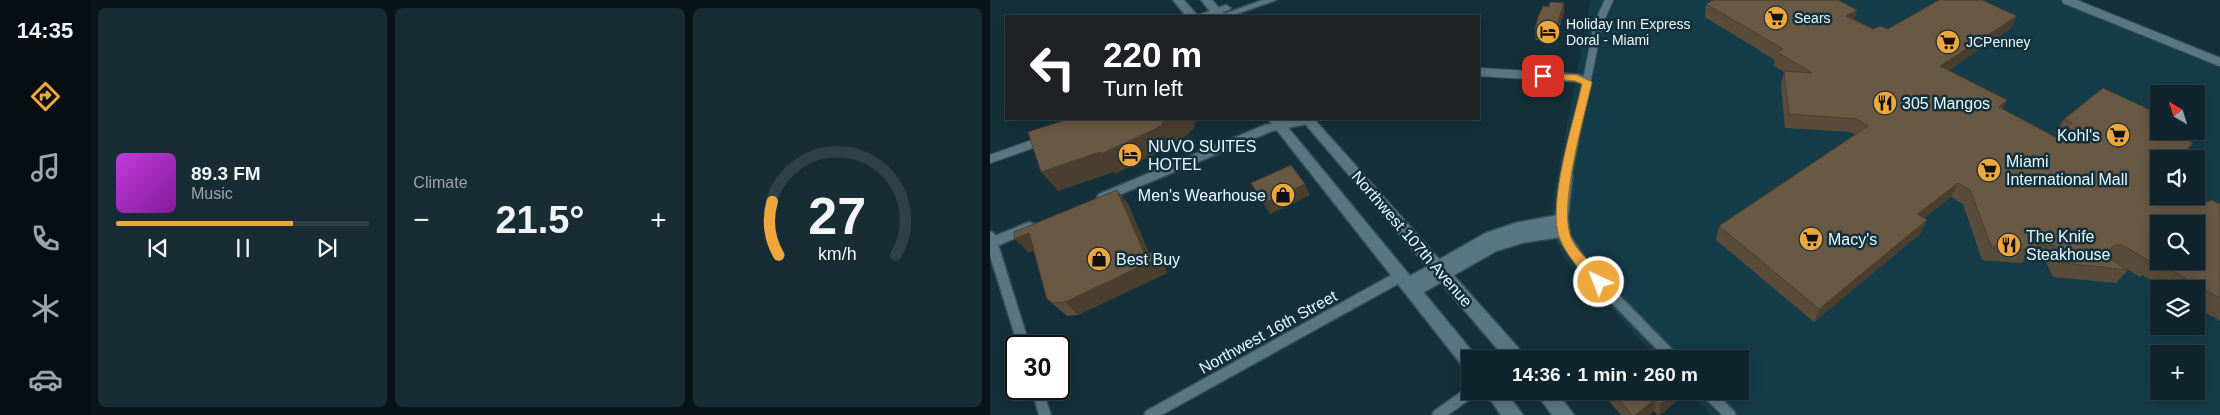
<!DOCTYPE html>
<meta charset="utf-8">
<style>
body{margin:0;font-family:Helvetica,sans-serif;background:#182c34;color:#f1f3f6;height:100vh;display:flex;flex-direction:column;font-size:19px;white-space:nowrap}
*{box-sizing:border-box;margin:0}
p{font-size:16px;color:#9ba4a9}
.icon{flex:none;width:28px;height:28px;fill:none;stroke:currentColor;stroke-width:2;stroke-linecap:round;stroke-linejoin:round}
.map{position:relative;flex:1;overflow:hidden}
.panel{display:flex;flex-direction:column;gap:8px;padding:8px;background:#081418;width:900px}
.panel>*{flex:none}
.hud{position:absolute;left:15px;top:15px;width:475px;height:105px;border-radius:0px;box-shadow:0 2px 12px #0003,0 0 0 1px #2f4148;background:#202124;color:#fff;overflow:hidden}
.needle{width:32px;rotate:321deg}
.tools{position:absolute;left:1160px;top:85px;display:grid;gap:10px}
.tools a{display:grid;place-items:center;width:55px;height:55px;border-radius:0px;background:#0f242c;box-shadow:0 2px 12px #0003,0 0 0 1px #2f4148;font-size:25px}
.speed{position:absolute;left:15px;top:335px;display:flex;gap:10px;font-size:25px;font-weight:700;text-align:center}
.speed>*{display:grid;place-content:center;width:65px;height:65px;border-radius:50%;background:#0f242c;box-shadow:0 2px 12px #0003,0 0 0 1px #2f4148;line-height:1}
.speed .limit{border:2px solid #111;border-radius:8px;background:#fff;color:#111}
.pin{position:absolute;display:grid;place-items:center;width:42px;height:42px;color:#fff;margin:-21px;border-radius:10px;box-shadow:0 2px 8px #0006}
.me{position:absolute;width:55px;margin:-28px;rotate:317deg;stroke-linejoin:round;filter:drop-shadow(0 0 4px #0008)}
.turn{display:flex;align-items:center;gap:18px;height:105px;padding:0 15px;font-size:22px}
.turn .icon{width:65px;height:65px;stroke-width:2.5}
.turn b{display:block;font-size:35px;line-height:42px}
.big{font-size:38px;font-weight:800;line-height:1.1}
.panel .tile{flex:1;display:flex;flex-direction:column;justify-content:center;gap:8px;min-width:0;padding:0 18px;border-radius:8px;background:#182c34}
.panel .dial{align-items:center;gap:0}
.dial svg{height:130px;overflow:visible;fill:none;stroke:#2f4148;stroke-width:7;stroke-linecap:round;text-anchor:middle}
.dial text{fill:#f1f3f6;stroke:none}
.song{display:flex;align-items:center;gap:15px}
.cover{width:60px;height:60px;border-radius:8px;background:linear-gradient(135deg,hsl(290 70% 55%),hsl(290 70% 35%))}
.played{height:5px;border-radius:2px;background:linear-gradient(90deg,#eea73d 70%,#2f4148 70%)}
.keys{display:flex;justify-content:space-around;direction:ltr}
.heat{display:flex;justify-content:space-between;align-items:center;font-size:28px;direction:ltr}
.panel .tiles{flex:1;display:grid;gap:8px;grid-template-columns:repeat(3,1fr)}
.trip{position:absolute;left:471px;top:350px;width:288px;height:50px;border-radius:0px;background:#0f242c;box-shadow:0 2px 12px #0003,0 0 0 1px #2f4148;font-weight:800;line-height:50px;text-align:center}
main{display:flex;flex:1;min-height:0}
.tab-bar{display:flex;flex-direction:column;width:90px;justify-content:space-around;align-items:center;background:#060e12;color:#9ba4a9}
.tab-bar .icon{width:35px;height:35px}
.tab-bar .selected{color:#eea73d}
.tab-bar b{font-size:22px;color:#f1f3f6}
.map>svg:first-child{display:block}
.built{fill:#153c49;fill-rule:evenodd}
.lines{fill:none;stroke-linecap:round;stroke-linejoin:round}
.minor-far1-casing{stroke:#384e56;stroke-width:10}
.minor-casing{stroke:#384e56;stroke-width:14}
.tertiary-casing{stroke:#384e56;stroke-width:3}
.secondary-casing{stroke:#384e56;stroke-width:3}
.minor-far1{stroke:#597782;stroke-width:8}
.minor{stroke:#597782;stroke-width:11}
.tertiary{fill:#597782;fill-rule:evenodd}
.secondary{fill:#597782;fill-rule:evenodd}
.wall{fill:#5a4c3a}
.shaded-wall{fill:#4a3e2f}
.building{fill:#695843;stroke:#4a3e2f;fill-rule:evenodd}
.route{fill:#eea73d;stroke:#9b6d28}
.labels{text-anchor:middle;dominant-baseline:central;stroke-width:5;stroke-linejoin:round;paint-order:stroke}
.far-poi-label{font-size:14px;fill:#e8f8fe;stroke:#14303a;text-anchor:start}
.poi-label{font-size:16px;fill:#e8f8fe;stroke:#14303a;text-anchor:start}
.street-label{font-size:16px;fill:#e8f8fe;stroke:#14303a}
</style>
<main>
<nav class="tab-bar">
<b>14:35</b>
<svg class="icon selected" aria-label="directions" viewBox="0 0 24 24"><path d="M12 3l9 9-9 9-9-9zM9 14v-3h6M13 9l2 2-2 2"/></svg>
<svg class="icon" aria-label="music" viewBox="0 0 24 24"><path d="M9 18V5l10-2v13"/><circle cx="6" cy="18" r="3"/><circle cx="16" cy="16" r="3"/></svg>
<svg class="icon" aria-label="phone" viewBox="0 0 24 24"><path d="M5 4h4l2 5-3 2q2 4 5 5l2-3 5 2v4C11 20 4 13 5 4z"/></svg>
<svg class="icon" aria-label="climate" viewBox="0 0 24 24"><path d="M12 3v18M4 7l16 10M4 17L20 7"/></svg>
<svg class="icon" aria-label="car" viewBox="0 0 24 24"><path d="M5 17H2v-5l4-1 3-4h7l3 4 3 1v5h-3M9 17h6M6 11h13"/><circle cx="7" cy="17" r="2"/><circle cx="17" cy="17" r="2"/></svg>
</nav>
<section class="panel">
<div class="tiles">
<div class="tile">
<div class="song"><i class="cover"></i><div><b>89.3 FM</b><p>Music</p></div></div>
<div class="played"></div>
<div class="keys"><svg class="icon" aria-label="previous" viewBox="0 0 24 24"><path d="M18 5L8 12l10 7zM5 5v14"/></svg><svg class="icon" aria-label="pause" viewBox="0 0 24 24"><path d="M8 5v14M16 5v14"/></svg><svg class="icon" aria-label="next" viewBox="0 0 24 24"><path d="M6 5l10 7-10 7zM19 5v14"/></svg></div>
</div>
<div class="tile"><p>Climate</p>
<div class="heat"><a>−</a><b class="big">21.5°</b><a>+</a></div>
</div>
<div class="tile dial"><svg viewBox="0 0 100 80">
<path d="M14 69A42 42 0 1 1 86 69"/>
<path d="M14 69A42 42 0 0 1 10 36" stroke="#eea73d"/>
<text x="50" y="56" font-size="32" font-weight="700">27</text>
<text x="50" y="72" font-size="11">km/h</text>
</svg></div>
</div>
</section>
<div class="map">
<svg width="1230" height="415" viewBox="0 0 1230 415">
<rect width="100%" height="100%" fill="#14303a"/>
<path class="built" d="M601,0h485l144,57v358h-509l-23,-24h52v-32h-82l-94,-101 -8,-15 -5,-35zM1169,94h37v37h-37zM1169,159h37v37h-37zM1169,224h37v37h-37zM1169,289h37v37h-37zM1169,354h37v37h-37z"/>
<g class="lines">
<g class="minor-far1-casing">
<g id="minor-far1">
<polyline points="1076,0 1230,62"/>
<polyline points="489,72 587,78 597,82"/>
<polyline points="0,159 54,140"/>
<polyline points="577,178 608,25 619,0"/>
</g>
</g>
<g class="minor-casing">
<g id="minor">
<polyline points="577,176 572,220 575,238 596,269 684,359"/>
<polyline points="0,237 34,346"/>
<polyline points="417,284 498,238 528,228 572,220"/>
<polyline points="423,292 504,246 533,237 574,231"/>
<polyline points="47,389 55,415"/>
<polyline points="716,391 740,415"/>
<polyline points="160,415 411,276"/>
<polyline points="448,415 482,391"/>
</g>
</g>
<g class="tertiary-casing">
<g id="tertiary">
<polygon points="273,0 286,0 241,16 228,16"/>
<polygon points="236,5 241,8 239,10 220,16 206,16"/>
<polygon points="307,119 323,120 318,124 282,131 117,200 109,200 107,197 109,194 275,125"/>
<polygon points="39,222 44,224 45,227 44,230 0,249 0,238"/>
</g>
</g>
<g class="secondary-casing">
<g id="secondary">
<polygon points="183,0 194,0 208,16 196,16"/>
<polygon points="211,0 222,0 236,16 224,16"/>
<polygon points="278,119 291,119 486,356 488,359 480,359 480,370 474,368"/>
<polygon points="311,119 324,119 533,353 536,359 516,359"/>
<polygon points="494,391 515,391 533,415 511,415"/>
<polygon points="545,391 566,391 584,415 562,415"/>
</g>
</g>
<use href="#minor-far1" class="minor-far1"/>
<use href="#minor" class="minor"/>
<use href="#tertiary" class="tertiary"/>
<use href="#secondary" class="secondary"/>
</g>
<g class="wall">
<polygon points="720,0 848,0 867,10 864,20 883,29 898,29 1027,16 1020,29 958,70 1017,100 1012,109 1065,137 1068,134 1065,133 1074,119 1200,141 1203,143 1189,159 1169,159 1169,196 1218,202 1230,204 1230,321 1206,307 1206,289 1176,289 1152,275 1150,277 1120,259 1138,270 1126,283 1063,277 1055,260 1038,259 1031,263 992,260 973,204 961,197 934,218 937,220 930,234 824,322 726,240 729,226 865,135 861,132 795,128 791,85 794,72 784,66 785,60 715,17 716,4 722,1"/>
<polygon points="574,3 574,13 565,42 546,40 545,30 559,7"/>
<polygon points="261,183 320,195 280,214"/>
<polygon points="138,204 159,253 173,265 177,273 88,315 77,316 57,299 44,251 39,253"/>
<polygon points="618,391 688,391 686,402 670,415 667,415 664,411 659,415 631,415 618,400"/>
</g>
<g class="shaded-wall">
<polygon points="574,3 574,13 565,42 565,31"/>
<polygon points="867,10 863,23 856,16"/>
<polygon points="1027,16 1020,29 944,80 950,66"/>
<polygon points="1017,100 1009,114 1009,107"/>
<polygon points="179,119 206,119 204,128 196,136 183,143 184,145 125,174 124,172 68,191 51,172 171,123"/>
<polygon points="968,183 961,197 921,227 928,214"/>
<polygon points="315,184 320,195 280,214 274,203"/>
<polygon points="127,190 138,204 162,261 162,252 173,265 177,273 88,315 75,302"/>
<polygon points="937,220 930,234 824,322 829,309"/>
<polygon points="39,233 52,247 39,253 25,239"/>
<polygon points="1048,245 1038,259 1031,263 1041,250"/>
<polygon points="682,391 688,391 686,402 670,415 669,415 670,404"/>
<polygon points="665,399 664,411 659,415 645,415"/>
</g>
<g class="building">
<path d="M724,0h124l19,10 -11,6 27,13 7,-3 8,3 51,-29h43l35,16 -77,50 67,34 -8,7 56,30 17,-14 -8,-4 39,-31 56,26v17h33l4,2 -7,8 4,2 -14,16h-20v37h37l12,6 3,-2 9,4v94l-65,-37 -2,2 -31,-18h-8l-10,10 24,15 -64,-7 -8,-17 -18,-1 -7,5 -40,-4 -21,-56 -12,-7 -40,31 9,6 -108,89 -100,-83 149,-100 -12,-7 -67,-5 -5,-43 28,2 -35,-21 6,-3 -77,-45zM1169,224h37v37h-37z"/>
<polygon points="560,2 574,3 565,31 545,30 548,17 553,6 559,7"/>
<polygon points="79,119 179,119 171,123 172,125 165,129 111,154 110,152 51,172 38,132"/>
<polygon points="301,165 315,184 274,203 261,183"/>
<polygon points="127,190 155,255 162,252 166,259 75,302 63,303 57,299 39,233 25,239 24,232"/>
<polygon points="666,352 672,359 657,359"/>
<polygon points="621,391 686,391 670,404 665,399 645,415 642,415"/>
</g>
<path class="route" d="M553,73l34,2 15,7c-8,37 -35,126 -20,158 8,16 25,26 33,42l-2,4h-9c-12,-15 -27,-29 -34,-47 -14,-33 14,-119 22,-155l-7,-3 -35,-3 -1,-2z"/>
<defs>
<g id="supermarket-disc" transform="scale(1.25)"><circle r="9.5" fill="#eea73d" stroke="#14303a"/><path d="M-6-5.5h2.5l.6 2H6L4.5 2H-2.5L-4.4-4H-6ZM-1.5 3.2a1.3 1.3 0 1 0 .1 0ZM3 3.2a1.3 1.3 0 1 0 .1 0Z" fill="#111"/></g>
<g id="hotel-disc" transform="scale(1.25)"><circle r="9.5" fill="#eea73d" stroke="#14303a"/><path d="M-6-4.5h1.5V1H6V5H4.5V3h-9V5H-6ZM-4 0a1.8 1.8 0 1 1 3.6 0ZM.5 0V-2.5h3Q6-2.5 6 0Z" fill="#111"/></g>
<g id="restaurant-disc" transform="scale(1.25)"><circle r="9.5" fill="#eea73d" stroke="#14303a"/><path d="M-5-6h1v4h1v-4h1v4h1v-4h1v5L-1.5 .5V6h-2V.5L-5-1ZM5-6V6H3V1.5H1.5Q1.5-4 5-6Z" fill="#111"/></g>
<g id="shop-disc" transform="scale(1.25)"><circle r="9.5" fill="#eea73d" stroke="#14303a"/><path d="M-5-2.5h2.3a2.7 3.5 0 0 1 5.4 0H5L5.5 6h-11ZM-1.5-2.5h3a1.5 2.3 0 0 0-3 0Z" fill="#111"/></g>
</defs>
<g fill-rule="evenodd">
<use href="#supermarket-disc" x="786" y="18"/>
<use href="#hotel-disc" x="558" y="32"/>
<use href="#supermarket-disc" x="958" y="42"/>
<use href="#restaurant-disc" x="895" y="103"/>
<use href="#supermarket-disc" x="1128" y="135"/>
<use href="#hotel-disc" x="140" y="155"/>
<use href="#supermarket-disc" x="999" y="170"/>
<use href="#shop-disc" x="293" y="195"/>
<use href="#supermarket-disc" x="821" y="239"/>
<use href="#restaurant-disc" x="1019" y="245"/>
<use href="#shop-disc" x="109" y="259"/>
</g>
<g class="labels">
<g class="far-poi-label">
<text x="804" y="18">Sears</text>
<text x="576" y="24">Holiday Inn Express<tspan x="576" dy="16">Doral - Miami</tspan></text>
<text x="976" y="42">JCPenney</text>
</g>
<g class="poi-label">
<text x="912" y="103">305 Mangos</text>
<text x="1110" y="135" text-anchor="end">Kohl's</text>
<text x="158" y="146">NUVO SUITES<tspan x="158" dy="18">HOTEL</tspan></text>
<text x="1016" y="161">Miami<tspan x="1016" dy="18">International Mall</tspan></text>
<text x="276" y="195" text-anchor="end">Men's Wearhouse</text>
<text x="1036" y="236">The Knife<tspan x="1036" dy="18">Steakhouse</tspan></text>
<text x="838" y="239">Macy's</text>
<text x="126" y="259">Best Buy</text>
</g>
<g class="street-label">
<text transform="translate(422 239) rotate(49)">Northwest 107th Avenue</text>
<text transform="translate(278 332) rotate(-29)">Northwest 16th Street</text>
</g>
</g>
</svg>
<div class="tools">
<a><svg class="needle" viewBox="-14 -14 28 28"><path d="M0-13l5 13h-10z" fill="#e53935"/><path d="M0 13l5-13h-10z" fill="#9ba4a9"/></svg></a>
<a><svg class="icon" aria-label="sound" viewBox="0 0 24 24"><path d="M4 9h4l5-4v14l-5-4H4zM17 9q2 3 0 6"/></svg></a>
<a><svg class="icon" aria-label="search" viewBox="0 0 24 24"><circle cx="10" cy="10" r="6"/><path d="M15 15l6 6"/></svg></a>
<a><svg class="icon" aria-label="layers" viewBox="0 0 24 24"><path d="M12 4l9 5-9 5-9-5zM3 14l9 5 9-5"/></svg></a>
<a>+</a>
</div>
<div class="speed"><div class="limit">30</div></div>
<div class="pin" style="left:553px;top:76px;background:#d93025"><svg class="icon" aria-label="arrive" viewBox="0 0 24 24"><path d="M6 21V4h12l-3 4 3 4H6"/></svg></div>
<svg class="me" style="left:609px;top:282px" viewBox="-20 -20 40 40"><circle r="17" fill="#eea73d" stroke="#fff" stroke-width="3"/><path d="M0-11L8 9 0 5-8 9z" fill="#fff"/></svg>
<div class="trip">14:36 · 1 min · 260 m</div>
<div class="hud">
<div class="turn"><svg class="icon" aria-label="left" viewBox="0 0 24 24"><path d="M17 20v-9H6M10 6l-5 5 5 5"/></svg><div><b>220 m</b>Turn left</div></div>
</div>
</div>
</main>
